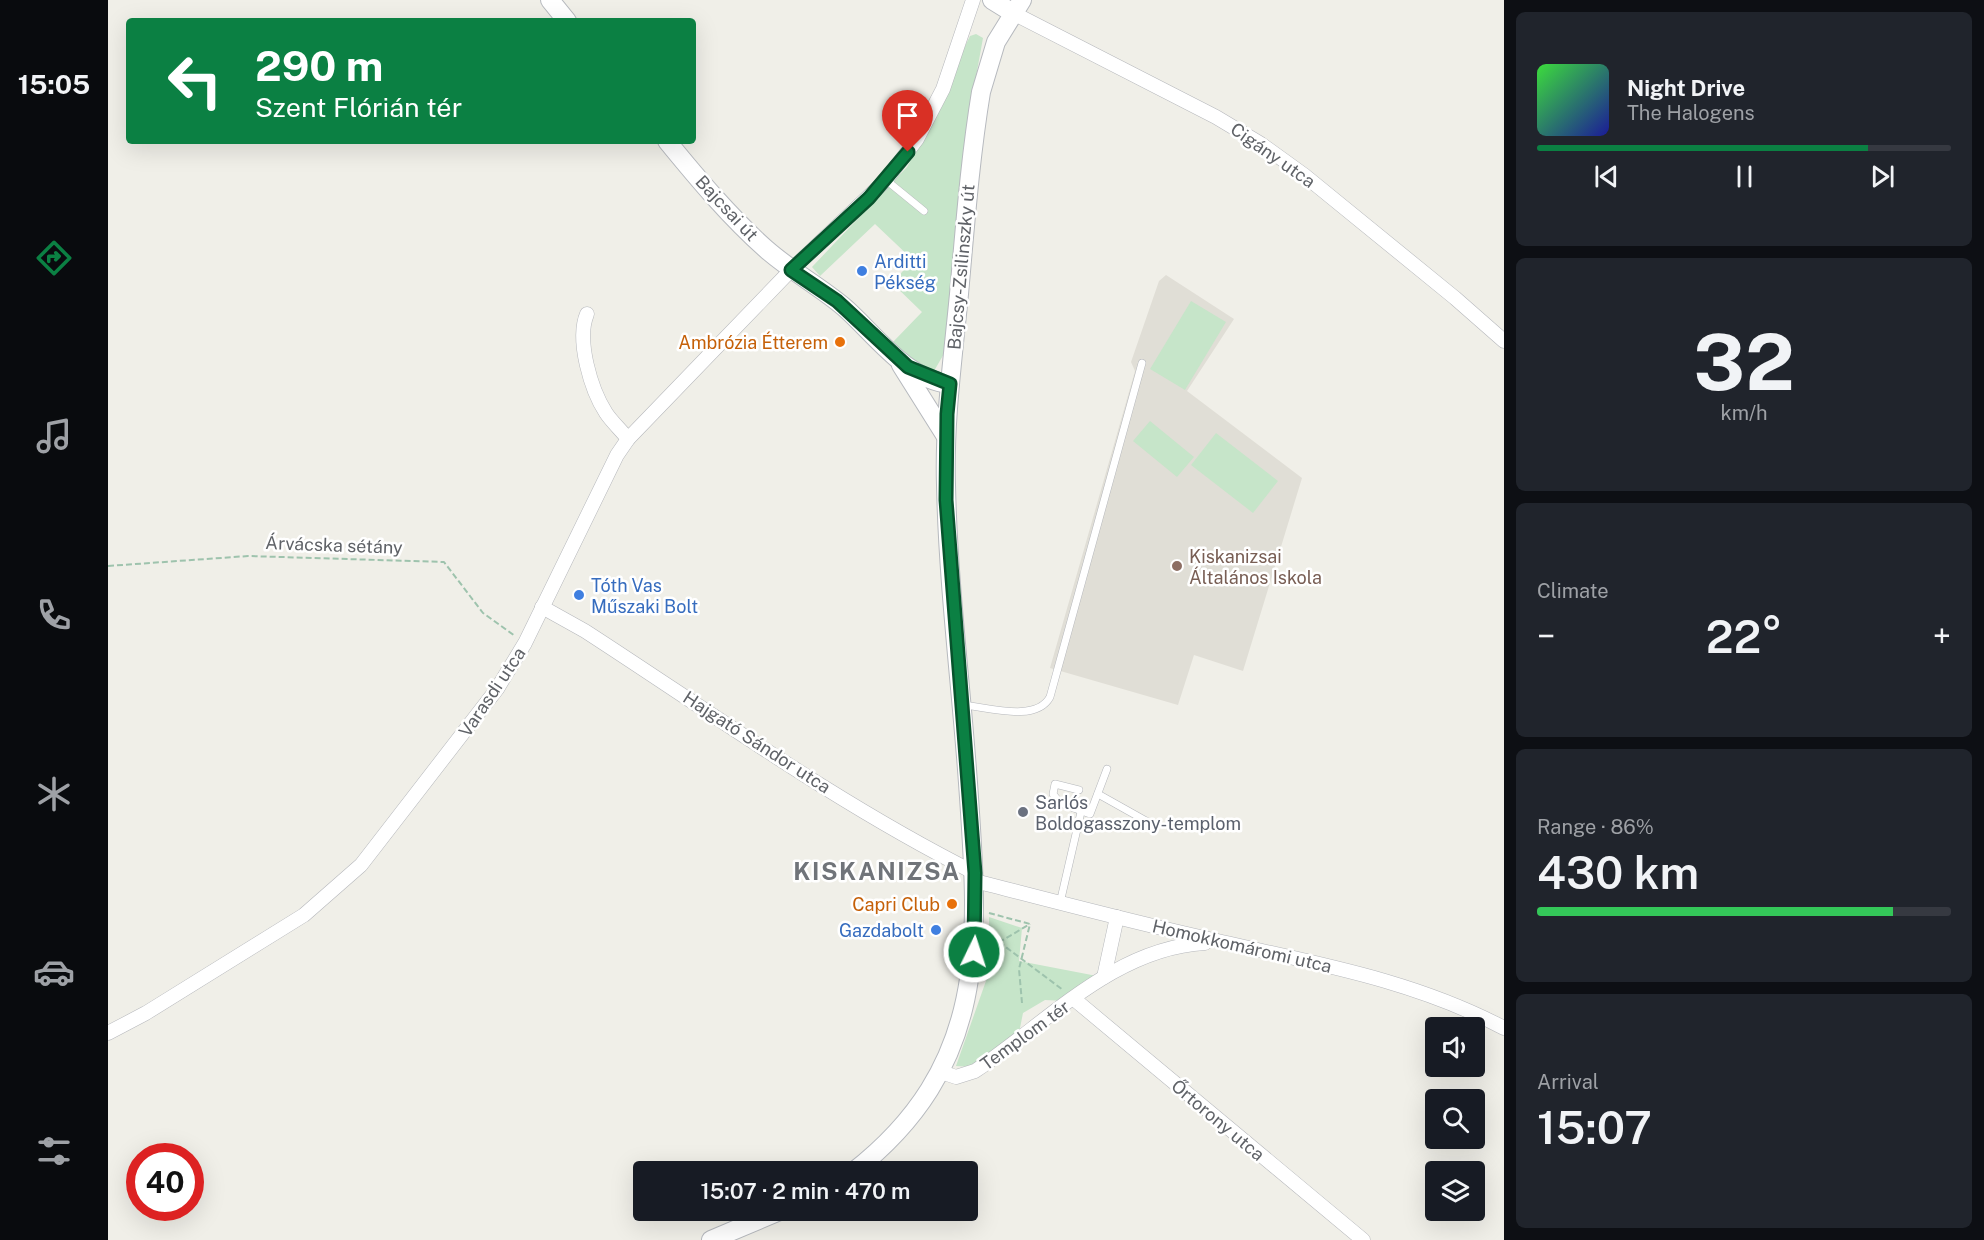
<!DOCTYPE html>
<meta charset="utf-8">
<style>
body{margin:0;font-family:"Public Sans",sans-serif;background:#20242c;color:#f1f3f6;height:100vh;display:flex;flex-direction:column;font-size:22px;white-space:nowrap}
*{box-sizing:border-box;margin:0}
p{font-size:20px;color:#9ea1a6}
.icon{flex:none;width:33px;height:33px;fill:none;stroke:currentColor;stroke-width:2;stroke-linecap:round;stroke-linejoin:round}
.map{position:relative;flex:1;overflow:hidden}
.details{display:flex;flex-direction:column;gap:12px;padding:12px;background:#0d0f14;width:480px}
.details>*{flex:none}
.top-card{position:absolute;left:18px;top:18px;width:570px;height:126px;border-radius:6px;box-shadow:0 6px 24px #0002;background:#0b8043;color:#fff;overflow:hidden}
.tools{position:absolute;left:1317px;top:1017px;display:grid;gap:12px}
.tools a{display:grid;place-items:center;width:60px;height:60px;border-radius:6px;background:#171b24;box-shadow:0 6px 24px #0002;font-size:30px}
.speed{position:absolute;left:18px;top:1143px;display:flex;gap:12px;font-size:30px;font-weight:700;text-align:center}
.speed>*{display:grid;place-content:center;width:78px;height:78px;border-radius:50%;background:#171b24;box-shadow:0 6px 24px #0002;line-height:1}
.speed .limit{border:9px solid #d22;background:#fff;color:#111}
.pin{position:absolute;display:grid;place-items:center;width:51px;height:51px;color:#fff;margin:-62px -26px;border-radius:50% 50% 50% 0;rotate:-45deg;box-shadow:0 0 6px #0007}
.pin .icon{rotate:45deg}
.me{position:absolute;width:66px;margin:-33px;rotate:4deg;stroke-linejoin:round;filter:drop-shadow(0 0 4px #0008)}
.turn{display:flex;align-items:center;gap:21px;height:126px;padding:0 30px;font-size:27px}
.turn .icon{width:78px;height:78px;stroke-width:2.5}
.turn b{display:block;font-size:42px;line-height:51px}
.big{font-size:45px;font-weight:600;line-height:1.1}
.details .widget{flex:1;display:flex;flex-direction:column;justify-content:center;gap:9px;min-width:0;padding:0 21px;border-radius:9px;background:#20242c}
.details .dial{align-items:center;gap:0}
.dial b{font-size:78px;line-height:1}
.song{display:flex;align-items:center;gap:18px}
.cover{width:72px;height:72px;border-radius:9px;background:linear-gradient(135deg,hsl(120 70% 55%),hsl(240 70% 35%))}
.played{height:6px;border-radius:3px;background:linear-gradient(90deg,#0b8043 80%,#363941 80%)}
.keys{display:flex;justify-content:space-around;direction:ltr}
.heat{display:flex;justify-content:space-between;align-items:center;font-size:33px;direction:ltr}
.charge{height:9px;border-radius:4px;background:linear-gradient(90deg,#34c759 86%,#363941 0)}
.trip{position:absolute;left:525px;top:1161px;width:345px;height:60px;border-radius:6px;background:#171b24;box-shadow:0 6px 24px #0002;font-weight:600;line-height:60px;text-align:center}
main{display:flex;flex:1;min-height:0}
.dock{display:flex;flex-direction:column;width:108px;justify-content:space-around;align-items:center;background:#090b0e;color:#9ea1a6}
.dock .icon{width:42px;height:42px}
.dock .active{color:#0b8043}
.dock b{font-size:27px;color:#f1f3f6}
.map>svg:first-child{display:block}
.education{fill:#e0ded6}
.green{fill:#c6e5c9}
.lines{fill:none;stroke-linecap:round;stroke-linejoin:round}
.lane-casing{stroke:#b5b7bb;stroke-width:8}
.street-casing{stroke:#b5b7bb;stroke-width:15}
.secondary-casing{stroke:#b6b9be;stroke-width:20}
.path{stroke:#9ec3ad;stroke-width:2;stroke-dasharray:6 3;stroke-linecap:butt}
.lane{stroke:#fff;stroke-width:7}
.street{stroke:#fff;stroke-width:14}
.secondary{stroke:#fff;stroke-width:18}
.route-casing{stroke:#07532c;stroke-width:15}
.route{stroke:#0b8043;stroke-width:10}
.shop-dot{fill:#3f7fe0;stroke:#fff;stroke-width:2}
.food-dot{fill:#e8710a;stroke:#fff;stroke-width:2}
.education-dot{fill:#8d6e63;stroke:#fff;stroke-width:2}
.worship-dot{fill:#6b7280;stroke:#fff;stroke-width:2}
.labels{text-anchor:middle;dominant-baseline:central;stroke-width:5;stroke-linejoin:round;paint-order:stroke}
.street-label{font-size:18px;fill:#5f6267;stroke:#fff}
.shop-label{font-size:18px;fill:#366cbe;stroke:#fff;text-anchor:start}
.food-label{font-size:18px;fill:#c56008;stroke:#fff;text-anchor:end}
.education-label{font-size:18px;fill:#785e54;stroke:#fff;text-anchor:start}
.worship-label{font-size:18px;fill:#5b616d;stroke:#fff;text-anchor:start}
.district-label{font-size:24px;font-weight:bold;letter-spacing:1.5px;fill:#707479;stroke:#fff}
</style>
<main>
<nav class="dock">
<b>15:05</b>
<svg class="icon active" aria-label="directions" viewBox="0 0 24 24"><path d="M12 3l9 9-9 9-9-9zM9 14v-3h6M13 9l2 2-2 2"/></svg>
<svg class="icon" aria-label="music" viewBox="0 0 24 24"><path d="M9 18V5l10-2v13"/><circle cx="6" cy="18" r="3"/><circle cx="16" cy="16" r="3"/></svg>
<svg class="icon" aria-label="phone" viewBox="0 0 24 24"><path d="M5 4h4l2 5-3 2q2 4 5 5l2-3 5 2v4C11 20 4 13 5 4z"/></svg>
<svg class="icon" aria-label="climate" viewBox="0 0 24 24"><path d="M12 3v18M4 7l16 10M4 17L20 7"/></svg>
<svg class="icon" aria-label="car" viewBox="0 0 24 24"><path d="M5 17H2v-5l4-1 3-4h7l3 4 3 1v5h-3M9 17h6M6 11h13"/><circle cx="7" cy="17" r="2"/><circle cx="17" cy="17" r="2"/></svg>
<svg class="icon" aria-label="filters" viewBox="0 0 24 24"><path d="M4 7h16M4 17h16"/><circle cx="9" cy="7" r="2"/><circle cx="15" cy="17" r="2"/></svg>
</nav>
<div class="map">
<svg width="1396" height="1240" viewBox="0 0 1396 1240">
<rect width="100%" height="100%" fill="#f0efe8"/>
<polygon class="education" points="1058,275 1126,319 1079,391 1194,478 1135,671 1086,655 1070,705 942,668 1027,371 1023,362 1051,281"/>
<g class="green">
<polygon points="868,34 875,38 860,121 837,352 826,371 799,358 785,342 814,312 784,283 805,260 767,224 712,276 704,267 799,167 830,112 858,44 862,36"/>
<polygon points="1083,301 1118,322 1077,390 1042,369"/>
<polygon points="1042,421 1086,457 1069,477 1025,441"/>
<polygon points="1108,433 1170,481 1145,513 1083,465"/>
<polygon points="881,917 914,928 911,961 989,976 958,1001 937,1000 915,1013 911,1033 864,1067 848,1066 879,978 886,932 881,928"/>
</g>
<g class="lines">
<g class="lane-casing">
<g id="lane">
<polyline points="778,180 816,211"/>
<path d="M855,705c24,2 73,18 87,-8l92,-334"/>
<polyline points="971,790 947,784 945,794 952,803 982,814 999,769"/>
<polyline points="990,794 1040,822"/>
<polyline points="952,903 973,812"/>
</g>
</g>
<g class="street-casing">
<g id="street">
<polyline points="905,13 1108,117 1153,144 1196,175 1347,298 1396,341"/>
<path d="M479,314c-11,26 4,76 19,99 6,9 15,17 22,26"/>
<path d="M434,607l43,24c128,83 253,173 390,242"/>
<path d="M867,881c82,21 164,43 247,61 97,22 193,39 282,86"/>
<polyline points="996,977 1009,917"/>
<polyline points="966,999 1255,1240"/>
<polyline points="0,1033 38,1013 196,915 253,865 389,689 417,643 509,455 520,439 683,270 778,180 809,139 835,89 865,0"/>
<path d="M833,1072l15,5 19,-6c72,-48 139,-123 230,-128"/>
</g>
</g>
<g class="secondary-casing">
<g id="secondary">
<polyline points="442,0 459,21"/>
<polyline points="884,0 905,13"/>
<path d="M559,141c31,38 63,76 99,108 25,22 53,37 78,58 31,27 62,73 106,77"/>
<polyline points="793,365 837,435"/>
<path d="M745,1172c137,-107 126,-232 115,-389 -7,-99 -20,-199 -22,-298 -2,-64 7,-127 13,-191 6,-67 11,-135 22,-202l15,-50 26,-42"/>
<polyline points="603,1240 674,1210"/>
</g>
</g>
<g class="path">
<polyline points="0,566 140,556 336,562 375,613 407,636"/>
<polyline points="881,913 922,924 911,969 914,1003"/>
<polyline points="891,942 955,990"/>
<polyline points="883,947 922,924"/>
</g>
<use href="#lane" class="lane"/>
<use href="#street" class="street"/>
<use href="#secondary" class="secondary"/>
</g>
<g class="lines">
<g class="route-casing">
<polyline id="route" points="800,152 761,198 683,270 729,301 800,367 842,384 839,414 838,500 867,873 866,952"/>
</g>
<use href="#route" class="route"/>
</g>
<g class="shop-dot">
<circle cx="754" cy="271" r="6"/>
<circle cx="471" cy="595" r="6"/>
<circle cx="828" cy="930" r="6"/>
</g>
<g class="food-dot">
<circle cx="732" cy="342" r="6"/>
<circle cx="844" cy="904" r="6"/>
</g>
<circle class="education-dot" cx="1069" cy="566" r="6"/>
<circle class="worship-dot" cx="915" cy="812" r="6"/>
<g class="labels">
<g class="street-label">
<text transform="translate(1165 155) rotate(35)">Cigány utca</text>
<text transform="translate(619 208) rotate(47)">Bajcsai út</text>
<text transform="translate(853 267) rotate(-85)">Bajcsy-Zsilinszky út</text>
<text transform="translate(226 545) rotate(2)">Árvácska sétány</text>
<text transform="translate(384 692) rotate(-56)">Varasdi utca</text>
<text transform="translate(649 742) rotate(33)">Hajgató Sándor utca</text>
<text transform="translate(1134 946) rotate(13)">Homokkomáromi utca</text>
<text transform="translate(917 1035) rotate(-36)">Templom tér</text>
<text transform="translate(1110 1120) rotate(40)">Őrtorony utca</text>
</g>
<g class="shop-label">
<text x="766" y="261">Arditti<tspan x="766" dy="21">Pékség</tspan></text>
<text x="483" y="585">Tóth Vas<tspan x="483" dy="21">Műszaki Bolt</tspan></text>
<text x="816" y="930" text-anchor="end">Gazdabolt</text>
</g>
<g class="food-label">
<text x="720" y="342">Ambrózia Étterem</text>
<text x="832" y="904">Capri Club</text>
</g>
<g class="education-label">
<text x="1081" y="556">Kiskanizsai<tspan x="1081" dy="21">Általános Iskola</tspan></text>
</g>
<g class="worship-label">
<text x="927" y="802">Sarlós<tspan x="927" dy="21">Boldogasszony-templom</tspan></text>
</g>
<g class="district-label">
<text x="769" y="871">KISKANIZSA</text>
</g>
</g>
</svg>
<div class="tools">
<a><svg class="icon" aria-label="sound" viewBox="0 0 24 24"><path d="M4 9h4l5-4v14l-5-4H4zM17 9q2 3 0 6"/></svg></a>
<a><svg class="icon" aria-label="search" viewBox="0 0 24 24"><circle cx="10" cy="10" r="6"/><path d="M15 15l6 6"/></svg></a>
<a><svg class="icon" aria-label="layers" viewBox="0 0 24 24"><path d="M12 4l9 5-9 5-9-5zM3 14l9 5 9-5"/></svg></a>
</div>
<div class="speed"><div class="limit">40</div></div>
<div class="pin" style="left:800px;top:152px;background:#d93025"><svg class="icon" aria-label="arrive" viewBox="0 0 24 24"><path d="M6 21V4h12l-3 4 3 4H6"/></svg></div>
<svg class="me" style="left:866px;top:952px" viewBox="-20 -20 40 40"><circle r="17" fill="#0b8043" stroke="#fff" stroke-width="3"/><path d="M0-11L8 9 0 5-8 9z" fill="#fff"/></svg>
<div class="trip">15:07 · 2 min · 470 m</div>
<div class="top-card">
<div class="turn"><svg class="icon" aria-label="left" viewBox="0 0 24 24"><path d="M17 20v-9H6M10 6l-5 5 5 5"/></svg><div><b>290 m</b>Szent Flórián tér</div></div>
</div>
</div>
<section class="details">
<div class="widget">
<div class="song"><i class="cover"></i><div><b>Night Drive</b><p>The Halogens</p></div></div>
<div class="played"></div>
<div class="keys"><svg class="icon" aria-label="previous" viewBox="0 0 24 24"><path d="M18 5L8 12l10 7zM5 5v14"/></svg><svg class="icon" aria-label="pause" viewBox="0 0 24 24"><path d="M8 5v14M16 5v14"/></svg><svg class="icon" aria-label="next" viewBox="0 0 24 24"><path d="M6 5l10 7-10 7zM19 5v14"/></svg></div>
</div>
<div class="widget dial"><b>32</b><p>km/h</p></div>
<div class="widget"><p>Climate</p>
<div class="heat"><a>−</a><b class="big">22°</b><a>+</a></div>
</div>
<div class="widget"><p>Range · 86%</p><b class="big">430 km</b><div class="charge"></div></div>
<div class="widget"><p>Arrival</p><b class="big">15:07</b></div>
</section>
</main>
